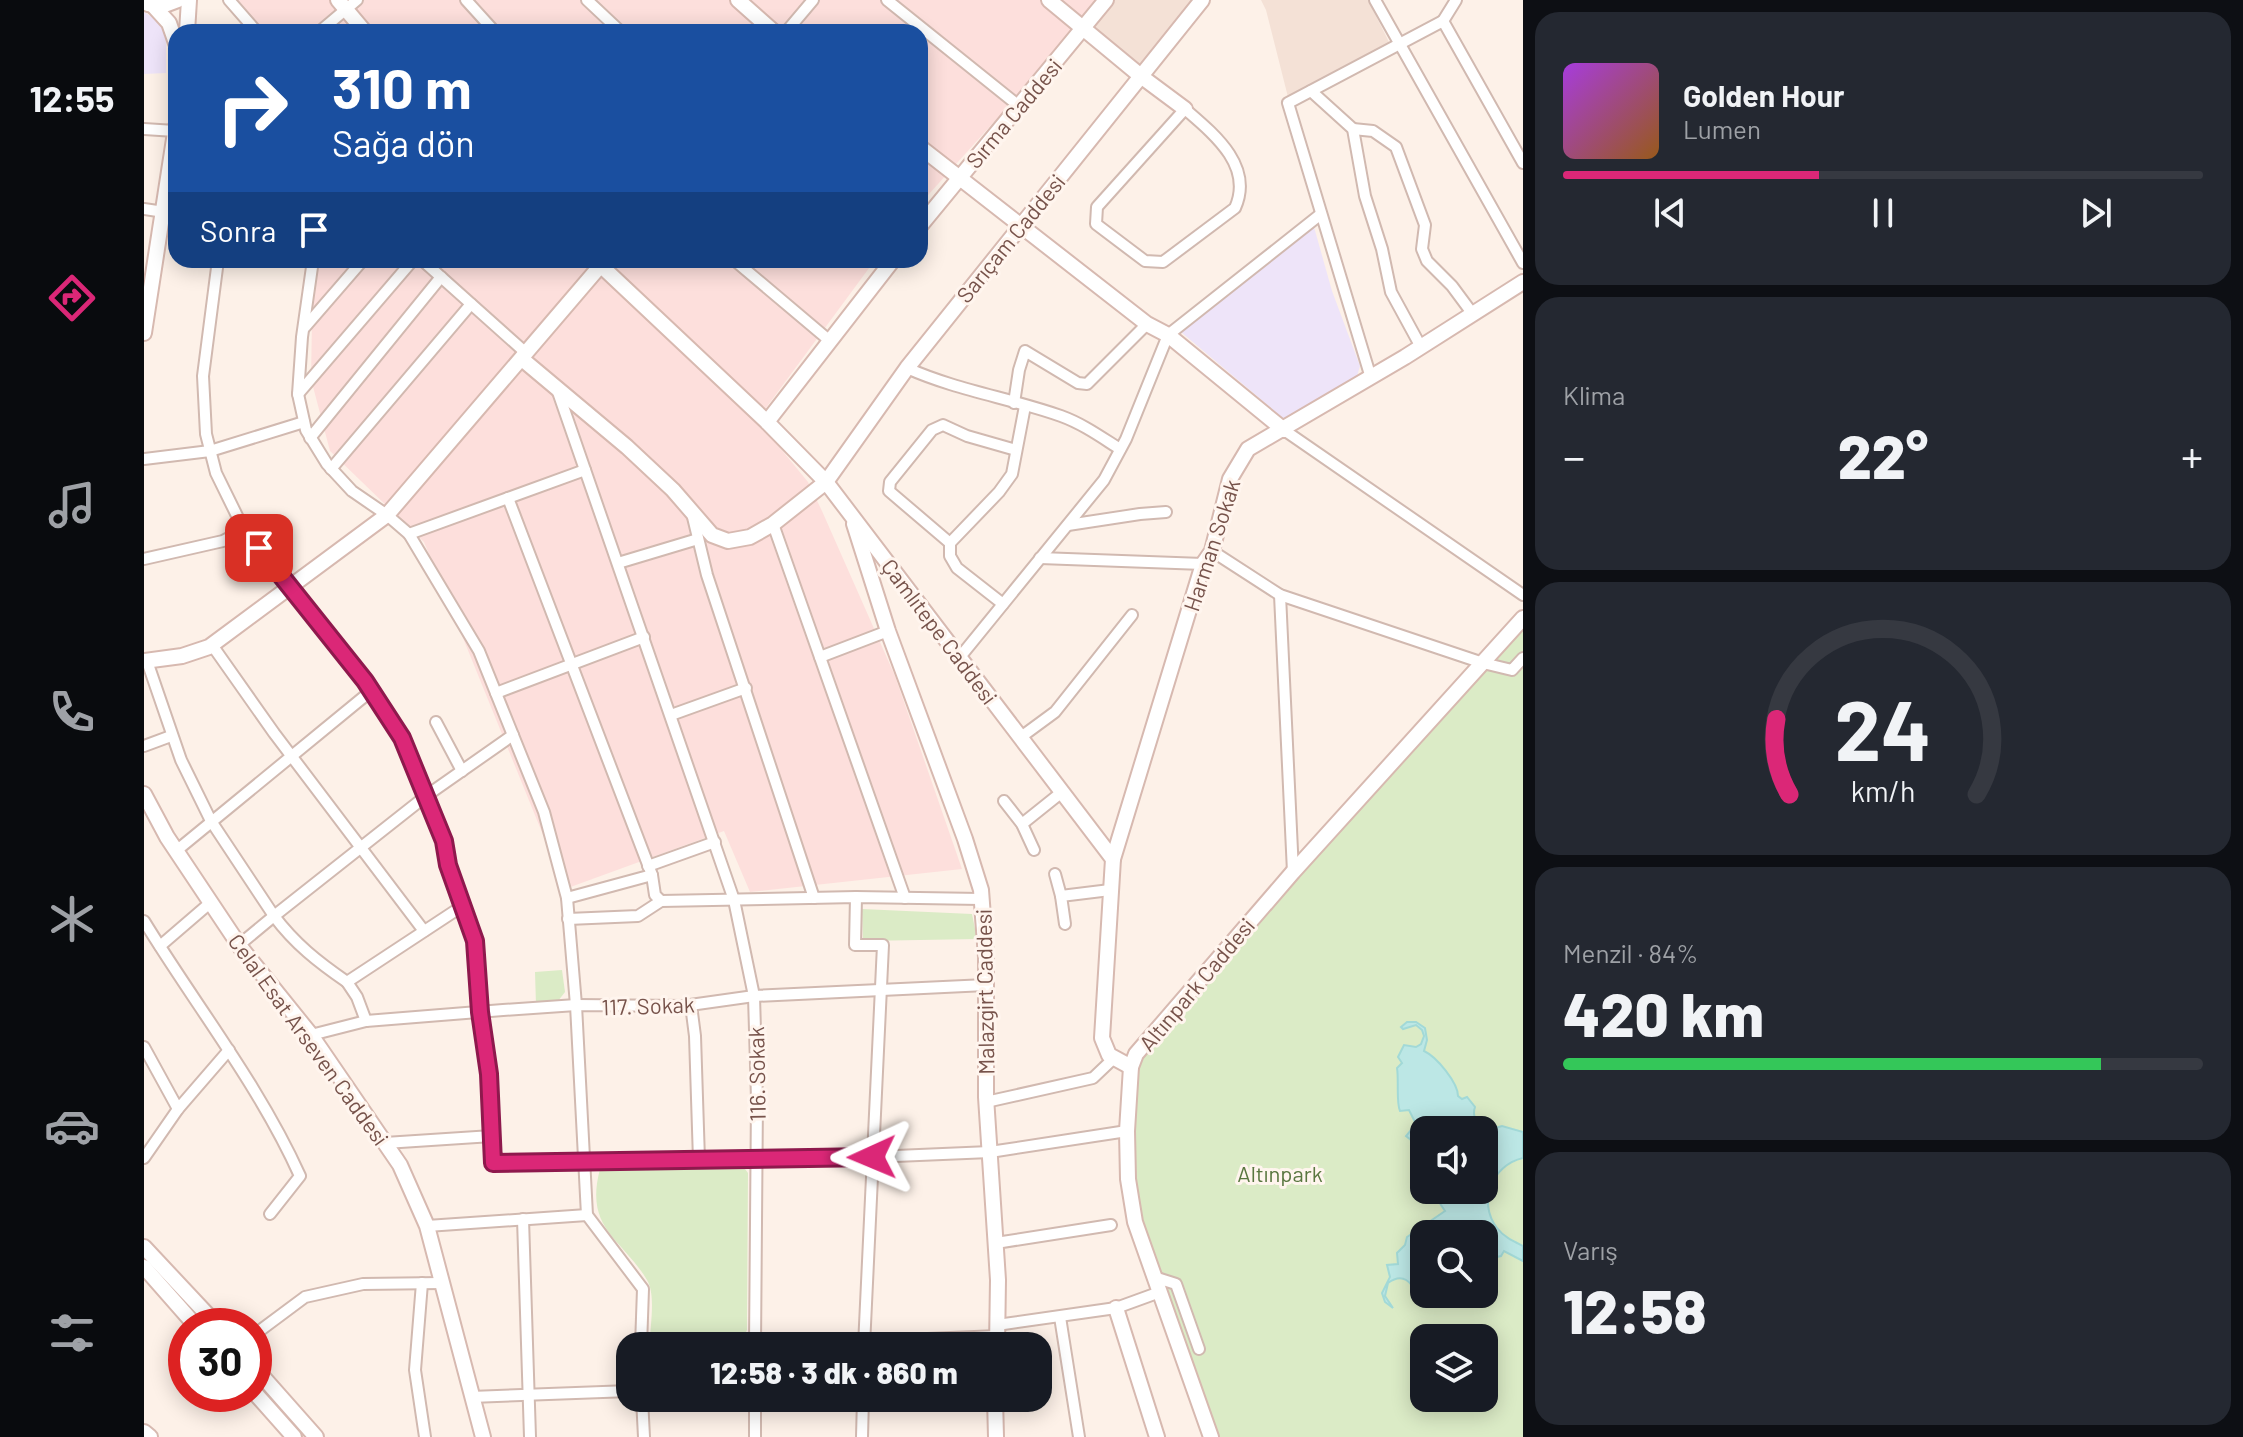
<!DOCTYPE html>
<html lang="tr">
<meta charset="utf-8">
<style>
body{margin:0;font-family:Barlow,sans-serif;background:#242831;color:#f1f3f6;height:100vh;display:flex;flex-direction:column;font-size:30px;white-space:nowrap}
*{box-sizing:border-box;margin:0}
p{font-size:26px;color:#9ea1a6}
.icon{flex:none;width:44px;height:44px;fill:none;stroke:currentColor;stroke-width:2;stroke-linecap:round;stroke-linejoin:round}
.map{position:relative;flex:1;overflow:hidden}
.panel{display:flex;flex-direction:column;gap:12px;padding:12px;background:#0d0f14;width:720px}
.panel>*{flex:none}
.top-card{position:absolute;left:24px;top:24px;width:760px;height:244px;border-radius:24px;box-shadow:0 4px 20px #0003;background:#1a4fa0;color:#fff;overflow:hidden}
.buttons{position:absolute;left:1266px;top:1116px;display:grid;gap:16px}
.buttons a{display:grid;place-items:center;width:88px;height:88px;border-radius:16px;background:#171b24;box-shadow:0 4px 20px #0003;font-size:40px}
.speed{position:absolute;left:24px;top:1308px;display:flex;gap:16px;font-size:40px;font-weight:700;text-align:center}
.speed>*{display:grid;place-content:center;width:104px;height:104px;border-radius:50%;background:#171b24;box-shadow:0 4px 20px #0003;line-height:1}
.speed .limit{border:12px solid #d22;background:#fff;color:#111}
.pin{position:absolute;display:grid;place-items:center;width:68px;height:68px;color:#fff;margin:-34px;border-radius:16px;box-shadow:0 4px 12px #0006}
.me{position:absolute;width:88px;margin:-44px;rotate:269deg;stroke-linejoin:round;filter:drop-shadow(0 0 6px #0008)}
.turn{display:flex;align-items:center;gap:28px;height:168px;padding:0 32px;font-size:36px}
.turn .icon{width:104px;height:104px;stroke-width:2.5}
.turn b{display:block;font-size:56px;line-height:68px}
.then{display:flex;align-items:center;height:76px;padding:0 32px;background:#0003;gap:16px;font-size:30px}
.big{font-size:60px;font-weight:800;line-height:1.1}
.panel .tile{flex:1;display:flex;flex-direction:column;justify-content:center;gap:12px;min-width:0;padding:0 28px;border-radius:24px;background:#242831}
.panel .dial{align-items:center;gap:0}
.dial svg{height:208px;overflow:visible;fill:none;stroke:#363941;stroke-width:7;stroke-linecap:round;text-anchor:middle}
.dial text{fill:#f1f3f6;stroke:none}
.song{display:flex;align-items:center;gap:24px}
.cover{width:96px;height:96px;border-radius:12px;background:linear-gradient(135deg,hsl(280 70% 55%),hsl(30 70% 35%))}
.played{height:8px;border-radius:4px;background:linear-gradient(90deg,#db2777 40%,#363941 40%)}
.keys{display:flex;justify-content:space-around;direction:ltr}
.heat{display:flex;justify-content:space-between;align-items:center;font-size:44px;direction:ltr}
.charge{height:12px;border-radius:6px;background:linear-gradient(90deg,#34c759 84%,#363941 0)}
.trip{position:absolute;left:472px;top:1332px;width:436px;height:80px;border-radius:24px;background:#171b24;box-shadow:0 4px 20px #0003;font-weight:800;line-height:80px;text-align:center}
main{display:flex;flex:1;min-height:0}
.dock{display:flex;flex-direction:column;width:144px;justify-content:space-around;align-items:center;background:#090b0e;color:#9ea1a6}
.dock .icon{width:56px;height:56px}
.dock .current{color:#db2777}
.dock b{font-size:36px;color:#f1f3f6}
.map>svg:first-child{display:block}
.residential{fill:#f4e1d6}
.commercial{fill:#fddfdc}
.education{fill:#eee4f9}
.green{fill:#dbebc6;fill-rule:evenodd}
.water{fill:#bce7e5;stroke:#a2d9d7;stroke-width:2}
.lines{fill:none;stroke-linecap:round;stroke-linejoin:round}
.street-casing{stroke:#d1b9b0;stroke-width:14}
.secondary-casing{stroke:#d7b9b0;stroke-width:18}
.street{stroke:#fff;stroke-width:10}
.secondary{stroke:#fff;stroke-width:14}
.route-casing{stroke:#8e194d;stroke-width:20}
.route{stroke:#db2777;stroke-width:14}
.labels{text-anchor:middle;dominant-baseline:central;stroke-width:6;stroke-linejoin:round;paint-order:stroke}
.street-label{font-size:22px;fill:#77534b;stroke:#fff5ee}
.park-label{font-size:22px;fill:#5a7740;stroke:#fff5ee}
</style>
<main>
<nav class="dock">
<b>12:55</b>
<svg class="icon current" aria-label="directions" viewBox="0 0 24 24"><path d="M12 3l9 9-9 9-9-9zM9 14v-3h6M13 9l2 2-2 2"/></svg>
<svg class="icon" aria-label="music" viewBox="0 0 24 24"><path d="M9 18V5l10-2v13"/><circle cx="6" cy="18" r="3"/><circle cx="16" cy="16" r="3"/></svg>
<svg class="icon" aria-label="phone" viewBox="0 0 24 24"><path d="M5 4h4l2 5-3 2q2 4 5 5l2-3 5 2v4C11 20 4 13 5 4z"/></svg>
<svg class="icon" aria-label="climate" viewBox="0 0 24 24"><path d="M12 3v18M4 7l16 10M4 17L20 7"/></svg>
<svg class="icon" aria-label="car" viewBox="0 0 24 24"><path d="M5 17H2v-5l4-1 3-4h7l3 4 3 1v5h-3M9 17h6M6 11h13"/><circle cx="7" cy="17" r="2"/><circle cx="17" cy="17" r="2"/></svg>
<svg class="icon" aria-label="filters" viewBox="0 0 24 24"><path d="M4 7h16M4 17h16"/><circle cx="9" cy="7" r="2"/><circle cx="15" cy="17" r="2"/></svg>
</nav>
<div class="map">
<svg width="1379" height="1437" viewBox="0 0 1379 1437">
<rect width="100%" height="100%" fill="#fdf1e8"/>
<g class="residential">
<polygon points="970,0 1051,0 996,70 952,30 952,24"/>
<polygon points="1117,0 1224,0 1248,48 1145,101 1122,10"/>
</g>
<g class="commercial">
<polygon points="88,0 960,0 776,204 776,32 100,32"/>
<polygon points="169,260 731,260 613,420 664,482 678,511 751,676 818,869 606,892 580,831 421,889 280,542 186,451 167,379"/>
</g>
<g class="education">
<polygon points="0,12 16,22 22,34 22,73 0,74"/>
<polygon points="1170,227 1188,291 1216,366 1213,376 1140,419 1037,332"/>
</g>
<g class="green">
<path d="M1379,618v819h-312l-83,-258 8,-125zM1280,1130h60v60h-60zM1280,1234h60v60h-60zM1280,1338h60v60h-60z"/>
<polygon points="718,909 828,914 833,939 719,941"/>
<polygon points="418,970 421,992 414,1001 392,1005 391,972"/>
<path d="M555,1165h43l6,8 -1,157 -4,8 -22,3 -71,2c0,-18 6,-48 -3,-63 -25,-42 -63,-51 -47,-111z"/>
</g>
<path class="water" d="M1263,1022h9l9,6 2,12 -3,11c13,6 34,32 34,45l4,3 5,-2 8,10c-4,12 5,19 17,16l3,5 7,-2 21,6v26c-31,7 -46,44 -26,70 7,9 16,13 26,18v15l-19,-10 -3,5 -17,4v-26h-60v43l-7,6 -1,12c-4,-13 -13,-23 -28,-12l-3,13 8,12 -8,-6 -3,-9 8,-16 -3,-12 11,-1 -1,-11 8,-8 2,-8 38,-26 -14,-21h53v-60h-60v46c-10,-10 -6,-16 -3,-28l-15,-12 10,-12 -7,-14 -9,1c-4,-8 -1,-31 -3,-43l5,-5 -4,-6 6,-12 12,2 5,-3 3,-8 -2,-6 -6,-5 -13,4 -2,-2z"/>
<g class="lines">
<g class="street-casing">
<g id="street">
<polyline points="85,0 113,32"/>
<polyline points="322,0 351,32"/>
<polyline points="443,0 477,32"/>
<polyline points="743,0 875,106"/>
<polyline points="1231,0 1379,263"/>
<polyline points="1299,21 1379,163"/>
<polyline points="1299,21 1312,0"/>
<polyline points="175,32 213,0"/>
<polyline points="642,32 669,0"/>
<polyline points="1167,91 1209,129 1221,196 1238,249 1247,292 1277,347"/>
<path d="M1041,109c29,25 69,57 50,99l-72,54 -18,-1 -49,-37 1,-17z"/>
<polyline points="0,129 31,131"/>
<polyline points="1209,129 1229,131 1252,147 1281,225 1278,249 1283,261 1308,286 1328,313"/>
<polyline points="0,209 20,212"/>
<polyline points="74,260 59,376 62,434 72,473 100,530 188,638 258,738 282,796 300,841 304,865 331,941 336,1012 345,1074 349,1163 728,1157 846,1152 983,1131"/>
<polyline points="169,260 158,337 154,394 162,430 183,464 208,491 243,515 265,534 335,651 400,812 423,898 432,1005 443,1215 499,1289 497,1346"/>
<polyline points="278,260 382,353"/>
<polyline points="590,260 686,341"/>
<polyline points="161,327 219,260"/>
<path d="M763,368c49,22 103,30 154,48 22,8 40,21 59,33"/>
<polyline points="1227,378 1144,103 1299,21"/>
<polyline points="413,389 590,900 610,996 613,1099 611,1346"/>
<polyline points="154,394 269,260"/>
<polyline points="870,403 875,370 881,351 934,383 943,384 1003,324"/>
<polyline points="1140,430 1379,595"/>
<polyline points="166,438 297,277"/>
<polyline points="0,459 66,451 160,422"/>
<polyline points="187,469 327,304"/>
<polyline points="364,498 508,875 511,895 517,901 712,897 837,899"/>
<polyline points="548,513 563,575 670,898"/>
<polyline points="629,524 761,898"/>
<polyline points="924,525 996,514 1022,512"/>
<polyline points="265,534 441,470"/>
<polyline points="806,543 745,491 746,482 788,430 799,425 823,436 872,450"/>
<polyline points="1068,551 1136,595 1339,663 1368,670 1379,658"/>
<polyline points="896,558 1059,564"/>
<polyline points="0,559 79,541 100,530"/>
<polyline points="474,563 554,539"/>
<polyline points="1136,595 1149,872"/>
<polyline points="859,604 813,568 806,556 806,543 855,492 868,474 881,406"/>
<polyline points="68,645 130,733 280,931"/>
<polyline points="676,657 744,631"/>
<polyline points="816,657 960,480 982,439 1024,335 1177,214"/>
<polyline points="3,661 37,760 67,821 130,916 282,796 369,735"/>
<polyline points="352,693 500,637"/>
<polyline points="527,715 602,688"/>
<polyline points="292,722 318,771"/>
<polyline points="877,737 911,712 988,615"/>
<polyline points="0,746 27,736"/>
<polyline points="860,801 878,824 890,850"/>
<polyline points="878,824 918,792"/>
<polyline points="32,851 227,691"/>
<polyline points="504,866 571,842"/>
<polyline points="911,874 917,896"/>
<polyline points="712,897 711,945 739,945 720,1346"/>
<polyline points="423,898 508,875"/>
<polyline points="424,919 494,916 517,901"/>
<path d="M0,921c52,85 115,164 156,255l-30,38"/>
<polyline points="921,924 917,896 966,890"/>
<path d="M95,945l35,-29c21,28 44,46 73,66l117,-77"/>
<polyline points="16,946 66,903"/>
<polyline points="203,982 213,997 222,1021"/>
<polyline points="547,1005 551,1036 555,1160"/>
<polyline points="167,1035 222,1021 359,1010 432,1005 539,1006 610,996 842,985"/>
<polyline points="0,1047 34,1109"/>
<polyline points="842,1102 949,1078 970,1058"/>
<polyline points="241,1143 348,1136"/>
<polyline points="0,1158 34,1109 85,1050"/>
<polyline points="379,1219 386,1437"/>
<polyline points="283,1226 443,1215"/>
<polyline points="852,1243 967,1225"/>
<polyline points="1010,1277 1032,1284 1055,1349"/>
<polyline points="278,1283 271,1370 281,1437"/>
<polyline points="916,1317 935,1437"/>
<polyline points="853,1325 972,1308 1016,1292"/>
<polyline points="110,1335 161,1297 219,1284 297,1283"/>
<polyline points="617,1346 854,1336"/>
<polyline points="327,1397 486,1391"/>
<polyline points="498,1398 500,1437"/>
<polyline points="611,1437 611,1398"/>
<polyline points="718,1437 719,1398"/>
</g>
</g>
<g class="secondary-casing">
<g id="secondary">
<polyline points="4,0 25,23 32,43"/>
<polyline points="194,0 221,32"/>
<polyline points="594,0 630,32"/>
<polyline points="905,0 998,77 1041,109"/>
<polyline points="4,4 18,6 34,0"/>
<polyline points="43,32 45,0"/>
<polyline points="776,147 1003,324 1024,335 1140,430"/>
<polyline points="776,226 962,0"/>
<polyline points="451,260 623,422 682,482 969,859 958,1038 965,1055 987,1067"/>
<polyline points="0,333 32,126"/>
<polyline points="378,359 483,447 529,490 568,535 584,541 606,537 629,524 682,482 763,368 1058,0"/>
<polyline points="623,422 749,260"/>
<polyline points="710,524 744,631 821,839 837,890 842,957 842,1097 854,1280 853,1346"/>
<polyline points="0,661 38,656 65,647 243,515 457,265"/>
<polyline points="0,794 23,837 97,948 167,1035 256,1165 283,1226 339,1437"/>
<polyline points="969,859 1059,564 1068,551 1086,479 1104,449 1261,357 1379,282"/>
<polyline points="0,1247 74,1326"/>
<polyline points="0,1267 52,1326"/>
<polyline points="972,1308 1013,1437"/>
<polyline points="110,1367 172,1437"/>
<polyline points="110,1392 150,1437"/>
<polyline points="851,1398 852,1437"/>
<polyline points="0,1432 6,1437"/>
<polyline points="1067,1437 991,1222 984,1179 983,1131 987,1067 992,1054 1149,872 1379,618"/>
</g>
</g>
<use href="#street" class="street"/>
<use href="#secondary" class="secondary"/>
</g>
<g class="lines">
<g class="route-casing">
<polyline id="route" points="115,548 221,681 258,738 300,841 304,865 331,941 336,1012 345,1074 349,1163 728,1157"/>
</g>
<use href="#route" class="route"/>
</g>
<g class="labels">
<g class="street-label">
<text transform="translate(869 113) rotate(-50)">Sırma Caddesi</text>
<text transform="translate(866 238) rotate(-51)">Sarıçam Caddesi</text>
<text transform="translate(1067 545) rotate(-72)">Harman Sokak</text>
<text transform="translate(796 631) rotate(53)">Çamlıtepe Caddesi</text>
<text transform="translate(1052 984) rotate(-50)">Altınpark Caddesi</text>
<text transform="translate(840 992) rotate(-91)">Malazgirt Caddesi</text>
<text transform="translate(504 1005) rotate(-2)">117. Sokak</text>
<text transform="translate(165 1039) rotate(54)">Celal Esat Arseven Caddesi</text>
<text transform="translate(612 1074) rotate(-91)">116. Sokak</text>
</g>
<g class="park-label">
<text x="1136" y="1173">Altınpark</text>
</g>
</g>
</svg>
<div class="buttons">
<a><svg class="icon" aria-label="sound" viewBox="0 0 24 24"><path d="M4 9h4l5-4v14l-5-4H4zM17 9q2 3 0 6"/></svg></a>
<a><svg class="icon" aria-label="search" viewBox="0 0 24 24"><circle cx="10" cy="10" r="6"/><path d="M15 15l6 6"/></svg></a>
<a><svg class="icon" aria-label="layers" viewBox="0 0 24 24"><path d="M12 4l9 5-9 5-9-5zM3 14l9 5 9-5"/></svg></a>
</div>
<div class="speed"><div class="limit">30</div></div>
<div class="pin" style="left:115px;top:548px;background:#d93025"><svg class="icon" aria-label="arrive" viewBox="0 0 24 24"><path d="M6 21V4h12l-3 4 3 4H6"/></svg></div>
<svg class="me" style="left:728px;top:1157px" viewBox="-20 -20 40 40"><path d="M0-17L14 15 0 8-14 15z" fill="#db2777" stroke="#fff" stroke-width="4"/></svg>
<div class="trip">12:58 · 3 dk · 860 m</div>
<div class="top-card">
<div class="turn"><svg class="icon" aria-label="right" viewBox="0 0 24 24"><path d="M7 20v-9h11M14 6l5 5-5 5"/></svg><div><b>310 m</b>Sağa dön</div></div>
<div class="then">Sonra<svg class="icon" aria-label="arrive" viewBox="0 0 24 24"><path d="M6 21V4h12l-3 4 3 4H6"/></svg></div>
</div>
</div>
<section class="panel">
<div class="tile">
<div class="song"><i class="cover"></i><div><b>Golden Hour</b><p>Lumen</p></div></div>
<div class="played"></div>
<div class="keys"><svg class="icon" aria-label="previous" viewBox="0 0 24 24"><path d="M18 5L8 12l10 7zM5 5v14"/></svg><svg class="icon" aria-label="pause" viewBox="0 0 24 24"><path d="M8 5v14M16 5v14"/></svg><svg class="icon" aria-label="next" viewBox="0 0 24 24"><path d="M6 5l10 7-10 7zM19 5v14"/></svg></div>
</div>
<div class="tile"><p>Klima</p>
<div class="heat"><a>−</a><b class="big">22°</b><a>+</a></div>
</div>
<div class="tile dial"><svg viewBox="0 0 100 80">
<path d="M14 69A42 42 0 1 1 86 69"/>
<path d="M14 69A42 42 0 0 1 9 40" stroke="#db2777"/>
<text x="50" y="56" font-size="32" font-weight="700">24</text>
<text x="50" y="72" font-size="11">km/h</text>
</svg></div>
<div class="tile"><p>Menzil · 84%</p><b class="big">420 km</b><div class="charge"></div></div>
<div class="tile"><p>Varış</p><b class="big">12:58</b></div>
</section>
</main>
